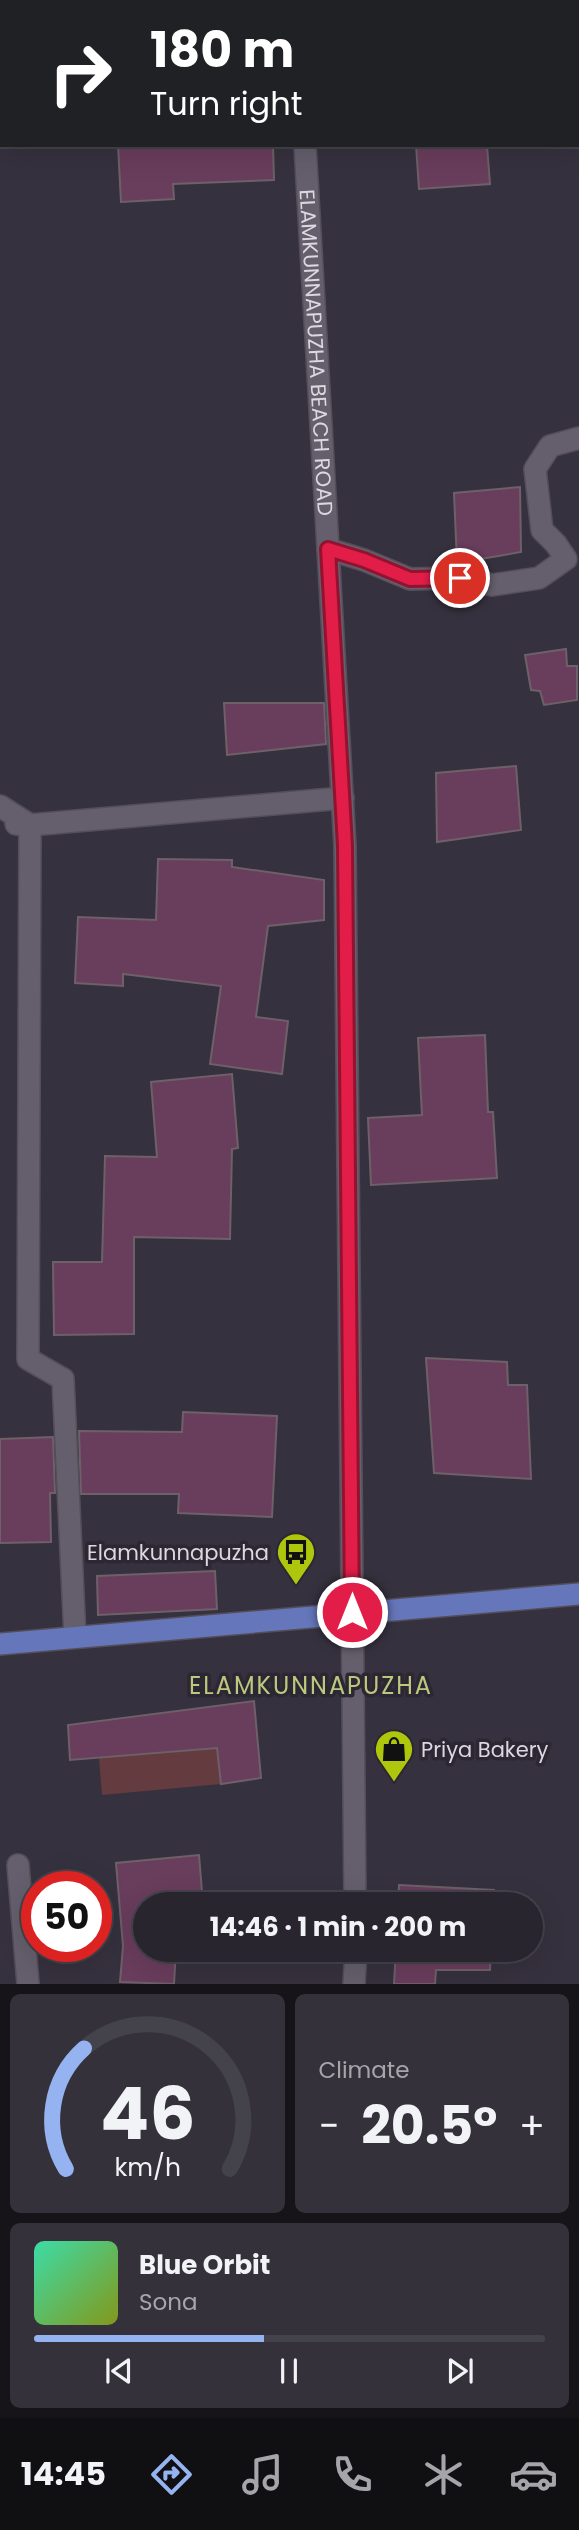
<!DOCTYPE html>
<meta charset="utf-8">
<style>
body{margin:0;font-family:Poppins,sans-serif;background:#34313a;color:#f1f3f6;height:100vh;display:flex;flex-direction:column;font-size:26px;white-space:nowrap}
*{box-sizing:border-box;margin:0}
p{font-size:23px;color:#a5a5aa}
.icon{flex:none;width:38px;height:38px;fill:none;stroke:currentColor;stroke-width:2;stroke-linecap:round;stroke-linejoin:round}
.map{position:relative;height:1984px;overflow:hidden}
.side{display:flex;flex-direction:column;gap:10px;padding:10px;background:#161419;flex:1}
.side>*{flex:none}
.hud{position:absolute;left:0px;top:0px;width:579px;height:147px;box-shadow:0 7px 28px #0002,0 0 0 2px #44424a;background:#202124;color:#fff;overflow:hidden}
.speed{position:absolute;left:21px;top:1871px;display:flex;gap:14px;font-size:35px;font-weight:700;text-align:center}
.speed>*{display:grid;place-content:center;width:91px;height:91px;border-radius:50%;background:#28252e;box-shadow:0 7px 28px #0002,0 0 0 2px #44424a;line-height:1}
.speed .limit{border:10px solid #d22;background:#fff;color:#111}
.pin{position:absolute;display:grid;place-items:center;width:60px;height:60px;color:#fff;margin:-30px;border:4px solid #fff;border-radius:50%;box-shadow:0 2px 7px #0007}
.me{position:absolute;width:77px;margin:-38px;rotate:0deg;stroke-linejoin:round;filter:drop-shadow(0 0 5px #0008)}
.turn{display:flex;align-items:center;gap:24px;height:147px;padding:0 35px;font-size:32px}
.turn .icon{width:91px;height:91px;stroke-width:2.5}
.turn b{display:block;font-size:49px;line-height:60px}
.big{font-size:52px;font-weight:700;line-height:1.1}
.side .widget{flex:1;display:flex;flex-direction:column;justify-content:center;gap:10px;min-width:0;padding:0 24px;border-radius:10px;background:#34313a}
.side .dial{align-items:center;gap:0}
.dial svg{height:182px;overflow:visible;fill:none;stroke:#44424a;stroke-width:7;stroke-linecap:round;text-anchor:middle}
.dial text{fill:#f1f3f6;stroke:none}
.song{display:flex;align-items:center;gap:21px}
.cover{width:84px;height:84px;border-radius:10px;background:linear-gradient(135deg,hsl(160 70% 55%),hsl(70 70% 35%))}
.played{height:7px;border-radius:4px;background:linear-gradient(90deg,#95b2f1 45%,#44424a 45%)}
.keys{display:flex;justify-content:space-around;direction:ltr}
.heat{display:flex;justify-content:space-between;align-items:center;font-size:38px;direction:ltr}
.side .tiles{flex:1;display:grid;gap:10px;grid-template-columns:1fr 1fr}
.widget:last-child{grid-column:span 2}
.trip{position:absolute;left:133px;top:1892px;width:410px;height:70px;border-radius:35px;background:#28252e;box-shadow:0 7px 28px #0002,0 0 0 2px #44424a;font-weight:700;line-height:70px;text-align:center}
.tab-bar{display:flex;height:112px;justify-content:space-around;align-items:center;background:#100f12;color:#a5a5aa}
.tab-bar .icon{width:49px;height:49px}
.tab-bar .on{color:#95b2f1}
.tab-bar b{font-size:32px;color:#f1f3f6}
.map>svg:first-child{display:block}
.green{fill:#643b3f}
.building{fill:#693d5c;stroke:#6e6069;stroke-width:2}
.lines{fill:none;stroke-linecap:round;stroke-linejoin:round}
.minor-casing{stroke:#534e59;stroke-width:24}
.secondary-casing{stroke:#534e59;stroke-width:24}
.primary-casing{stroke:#534e59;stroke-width:24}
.minor{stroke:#655f6d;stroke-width:21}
.secondary{stroke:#655f6d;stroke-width:21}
.primary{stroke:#6576ba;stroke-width:21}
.route-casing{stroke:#92132f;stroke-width:18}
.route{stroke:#e11d48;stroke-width:12}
.labels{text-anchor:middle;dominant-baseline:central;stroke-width:7;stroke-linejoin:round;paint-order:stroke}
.street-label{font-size:21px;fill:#dbd8e0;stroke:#2c2733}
.poi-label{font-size:21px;fill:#dbd8e0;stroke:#2c2733;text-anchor:end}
.quarter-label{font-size:24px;letter-spacing:2px;fill:#bac97e;stroke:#2c2733}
</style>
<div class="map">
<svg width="579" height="1984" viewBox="0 0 579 1984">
<rect width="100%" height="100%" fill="#36313e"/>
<polygon class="green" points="218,1748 221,1784 102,1795 99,1758"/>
<g class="building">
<polygon points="118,145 273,145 274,180 173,184 174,199 121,202"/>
<polygon points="416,145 487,145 490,184 419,189"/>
<polygon points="520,487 521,552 457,563 454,493"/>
<polygon points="566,649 567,666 577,666 577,700 544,705 540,691 531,690 525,655"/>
<polygon points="224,703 324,703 326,744 227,755"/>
<polygon points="516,766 521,830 437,842 436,773"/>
<polygon points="158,859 232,860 232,867 324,880 324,920 268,926 256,1017 288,1021 282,1074 210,1064 221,986 123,974 123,986 75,983 78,917 156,920"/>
<polygon points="485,1035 488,1112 493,1112 497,1178 371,1185 368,1118 422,1115 418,1038"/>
<polygon points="232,1074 238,1148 232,1149 230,1239 134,1237 134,1334 54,1335 53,1262 102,1262 105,1156 157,1157 151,1082"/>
<polygon points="426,1358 507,1362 508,1385 527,1385 531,1479 434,1473"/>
<polygon points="183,1412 277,1416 272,1517 178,1513 179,1494 81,1494 79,1431 182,1432"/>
<polygon points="53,1437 55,1493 50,1493 51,1542 0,1543 0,1439"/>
<polygon points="215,1571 217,1609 98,1615 97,1576"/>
<polygon points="254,1701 261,1778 221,1784 217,1748 70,1760 68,1725"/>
<polygon points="199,1855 203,1904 145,1904 145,1950 176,1950 174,1984 120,1982 123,1946 116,1863"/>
<polygon points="399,1885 494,1890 494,1904 398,1904"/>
<polygon points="396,1950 491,1950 490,1970 436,1970 435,1984 394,1984"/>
</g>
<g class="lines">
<g class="minor-casing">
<g id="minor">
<polyline points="164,2 171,0"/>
<polyline points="0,20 2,20"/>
<polyline points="328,549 364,560 410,579 460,578 492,585 539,578 566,559 556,544 542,530 535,469 550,446 579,438"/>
<polyline points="0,806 30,825 28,1359 63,1379 75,1637"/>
<polyline points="16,824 30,825 343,798"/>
<polyline points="18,1865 28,1984"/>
</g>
</g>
<g class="secondary-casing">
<g id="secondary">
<polyline points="296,0 296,2"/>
<path id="s1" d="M305,145l40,701 10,1058"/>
<polyline points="354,1984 356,1950"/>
</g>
</g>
<g class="primary-casing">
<polyline id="primary" points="0,1644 579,1594"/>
</g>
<use href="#minor" class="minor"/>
<use href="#secondary" class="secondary"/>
<use href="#primary" class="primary"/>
</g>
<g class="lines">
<g class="route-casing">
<polyline id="route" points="352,1612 345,846 328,549 364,560 410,579 460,578"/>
</g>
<use href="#route" class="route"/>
</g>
<defs>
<g id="bus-pin" transform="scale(2.0125)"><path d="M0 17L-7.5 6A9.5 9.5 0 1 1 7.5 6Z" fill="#aec60c" stroke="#2c2733"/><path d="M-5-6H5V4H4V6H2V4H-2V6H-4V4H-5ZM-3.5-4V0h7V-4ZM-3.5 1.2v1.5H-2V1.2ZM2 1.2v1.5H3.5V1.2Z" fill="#111"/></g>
<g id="shop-pin" transform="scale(2.0125)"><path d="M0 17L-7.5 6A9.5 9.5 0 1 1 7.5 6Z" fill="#aec60c" stroke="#2c2733"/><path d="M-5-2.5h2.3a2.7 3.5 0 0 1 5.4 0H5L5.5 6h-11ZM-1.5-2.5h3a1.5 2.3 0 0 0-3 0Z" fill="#111"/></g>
</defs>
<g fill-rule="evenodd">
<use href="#bus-pin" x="296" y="1552"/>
<use href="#shop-pin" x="394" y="1749"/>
</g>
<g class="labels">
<g class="street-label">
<text stroke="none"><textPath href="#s1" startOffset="208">ELAMKUNNAPUZHA BEACH ROAD</textPath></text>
</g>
<g class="poi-label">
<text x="269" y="1552">Elamkunnapuzha</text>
<text x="421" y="1749" text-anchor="start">Priya Bakery</text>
</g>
<g class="quarter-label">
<text x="311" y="1685">ELAMKUNNAPUZHA</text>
</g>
</g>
</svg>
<div class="speed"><div class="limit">50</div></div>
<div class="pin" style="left:460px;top:578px;background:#d93025"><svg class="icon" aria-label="arrive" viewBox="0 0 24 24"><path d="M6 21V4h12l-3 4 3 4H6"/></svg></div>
<svg class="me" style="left:352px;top:1612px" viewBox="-20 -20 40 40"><circle r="17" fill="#e11d48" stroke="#fff" stroke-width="3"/><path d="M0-11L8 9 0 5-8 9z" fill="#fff"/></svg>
<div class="trip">14:46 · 1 min · 200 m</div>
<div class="hud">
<div class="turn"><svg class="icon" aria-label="right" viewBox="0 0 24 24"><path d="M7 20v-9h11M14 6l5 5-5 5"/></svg><div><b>180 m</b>Turn right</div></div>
</div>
</div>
<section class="side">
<div class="tiles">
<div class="widget dial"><svg viewBox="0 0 100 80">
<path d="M14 69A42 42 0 1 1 86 69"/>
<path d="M14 69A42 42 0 0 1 22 16" stroke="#95b2f1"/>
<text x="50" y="56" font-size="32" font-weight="700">46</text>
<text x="50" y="72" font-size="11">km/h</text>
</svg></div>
<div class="widget"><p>Climate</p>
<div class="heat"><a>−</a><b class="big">20.5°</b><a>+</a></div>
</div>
<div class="widget">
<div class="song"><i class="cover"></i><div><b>Blue Orbit</b><p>Sona</p></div></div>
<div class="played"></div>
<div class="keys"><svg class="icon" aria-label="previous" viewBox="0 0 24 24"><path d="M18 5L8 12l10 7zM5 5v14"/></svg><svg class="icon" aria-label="pause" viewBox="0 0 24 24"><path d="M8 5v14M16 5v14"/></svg><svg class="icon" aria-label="next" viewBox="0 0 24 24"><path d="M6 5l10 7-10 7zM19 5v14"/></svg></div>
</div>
</div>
</section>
<nav class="tab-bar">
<b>14:45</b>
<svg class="icon on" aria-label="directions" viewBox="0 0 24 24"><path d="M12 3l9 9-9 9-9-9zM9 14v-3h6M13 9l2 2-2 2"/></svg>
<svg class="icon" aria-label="music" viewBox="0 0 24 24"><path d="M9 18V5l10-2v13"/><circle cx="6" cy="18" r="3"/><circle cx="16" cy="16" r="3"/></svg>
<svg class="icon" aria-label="phone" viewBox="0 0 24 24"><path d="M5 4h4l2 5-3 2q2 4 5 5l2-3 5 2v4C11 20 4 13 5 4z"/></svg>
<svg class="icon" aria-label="climate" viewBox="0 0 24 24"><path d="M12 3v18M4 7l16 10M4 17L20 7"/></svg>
<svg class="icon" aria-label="car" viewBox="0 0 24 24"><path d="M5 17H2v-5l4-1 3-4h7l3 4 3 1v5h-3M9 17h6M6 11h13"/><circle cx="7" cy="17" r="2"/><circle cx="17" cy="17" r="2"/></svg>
</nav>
